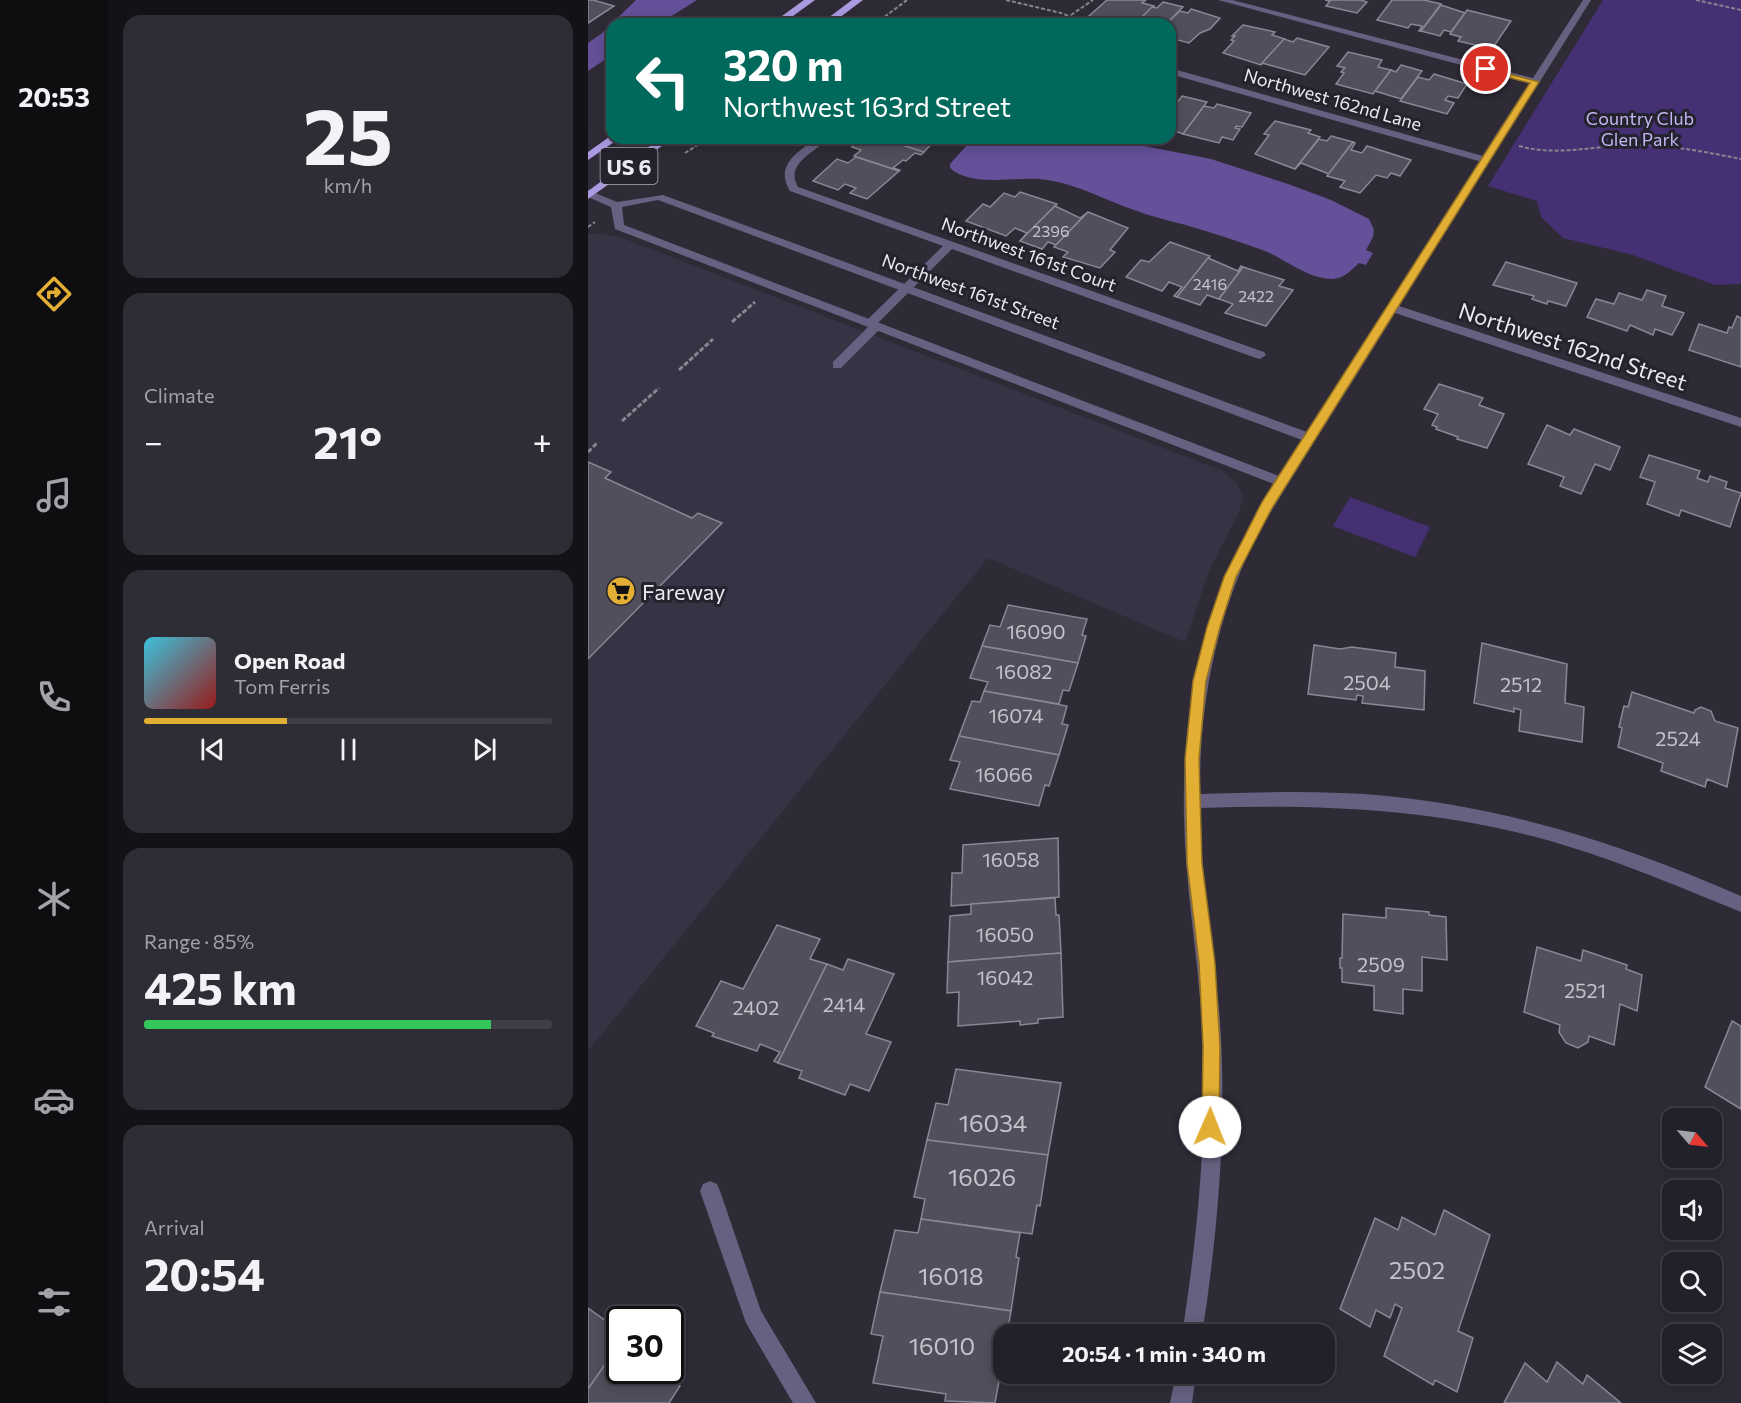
<!DOCTYPE html>
<meta charset="utf-8">
<style>
body{margin:0;font-family:Commissioner,sans-serif;background:#2e2d35;color:#f1f3f6;height:100vh;display:flex;flex-direction:column;font-size:22px;white-space:nowrap}
*{box-sizing:border-box;margin:0}
p{font-size:20px;color:#a2a3a8}
.icon{flex:none;width:33px;height:33px;fill:none;stroke:currentColor;stroke-width:2;stroke-linecap:round;stroke-linejoin:round}
.map{position:relative;flex:1;overflow:hidden}
.sheet{display:flex;flex-direction:column;gap:15px;padding:15px;background:#131217;width:480px}
.sheet>*{flex:none}
.hud{position:absolute;left:18px;top:18px;width:570px;height:126px;border-radius:18px;box-shadow:0 3px 15px #0003,0 0 0 2px #3f3e46;background:#00695c;color:#fff;overflow:hidden}
.needle{width:39px;rotate:118deg}
.buttons{position:absolute;left:1074px;top:1108px;display:grid;gap:12px}
.buttons a{display:grid;place-items:center;width:60px;height:60px;border-radius:12px;background:#222029;box-shadow:0 3px 15px #0003,0 0 0 2px #3f3e46;font-size:30px}
.speed{position:absolute;left:18px;top:1306px;display:flex;gap:12px;font-size:30px;font-weight:700;text-align:center}
.speed>*{display:grid;place-content:center;width:78px;height:78px;border-radius:50%;background:#222029;box-shadow:0 3px 15px #0003,0 0 0 2px #3f3e46;line-height:1}
.speed .limit{border:3px solid #111;border-radius:9px;background:#fff;color:#111}
.pin{position:absolute;display:grid;place-items:center;width:51px;height:51px;color:#fff;margin:-26px;border:3px solid #fff;border-radius:50%;box-shadow:0 2px 6px #0007}
.me{position:absolute;width:66px;margin:-33px;rotate:1deg;stroke-linejoin:round;filter:drop-shadow(0 0 4px #0008)}
.turn{display:flex;align-items:center;gap:21px;height:126px;padding:0 18px;font-size:27px}
.turn .icon{width:78px;height:78px;stroke-width:2.5}
.turn b{display:block;font-size:42px;line-height:51px}
.big{font-size:45px;font-weight:700;line-height:1.1}
.sheet .widget{flex:1;display:flex;flex-direction:column;justify-content:center;gap:9px;min-width:0;padding:0 21px;border-radius:18px;background:#2e2d35}
.sheet .dial{align-items:center;gap:0}
.dial b{font-size:78px;line-height:1}
.song{display:flex;align-items:center;gap:18px}
.cover{width:72px;height:72px;border-radius:9px;background:linear-gradient(135deg,hsl(190 70% 55%),hsl(0 70% 35%))}
.played{height:6px;border-radius:3px;background:linear-gradient(90deg,#e2ae34 35%,#3f3e46 35%)}
.keys{display:flex;justify-content:space-around;direction:ltr}
.heat{display:flex;justify-content:space-between;align-items:center;font-size:33px;direction:ltr}
.charge{height:9px;border-radius:4px;background:linear-gradient(90deg,#34c759 85%,#3f3e46 0)}
.trip{position:absolute;left:405px;top:1324px;width:342px;height:60px;border-radius:18px;background:#222029;box-shadow:0 3px 15px #0003,0 0 0 2px #3f3e46;font-weight:700;line-height:60px;text-align:center}
main{display:flex;flex:1;min-height:0}
.menu{display:flex;flex-direction:column;width:108px;justify-content:space-around;align-items:center;background:#0e0d10;color:#a2a3a8}
.menu .icon{width:42px;height:42px}
.menu .active{color:#e2ae34}
.menu b{font-size:27px;color:#f1f3f6}
.map>svg:first-child{display:block}
.built{fill:#373345}
.green{fill:#443073}
.water{fill:#645199}
.building{fill:#514f5c;stroke:#898795;stroke-width:1.5}
.lines{fill:none;stroke-linecap:round;stroke-linejoin:round}
.path-far1{stroke:#87858f;stroke-width:2;stroke-dasharray:4 2;stroke-linecap:butt}
.path{stroke:#87858f;stroke-width:3;stroke-dasharray:5 2;stroke-linecap:butt}
.service{fill:#676080;fill-rule:evenodd}
.minor{fill:#676080;fill-rule:evenodd}
.trunk{fill:#ab9ae2;fill-rule:evenodd}
.route{fill:#e2ae34;stroke:#937122;stroke-width:1.5}
.labels{text-anchor:middle;dominant-baseline:central;stroke-width:6;stroke-linejoin:round;paint-order:stroke}
.far-number-label{font-size:16px;fill:#c4c3cc}
.far-street-label{font-size:18px;fill:#ebeaf2;stroke:#24222d}
.far-park-label{font-size:18px;fill:#c2b5f1;stroke:#24222d}
.number-label{font-size:20px;fill:#c4c3cc}
.shield{fill:#24222d;stroke:#afaeb7;stroke-width:1.5}
.shield-label{font-size:21px;font-weight:bold;fill:#ebeaf2}
.street-label{font-size:22px;fill:#ebeaf2;stroke:#24222d}
.poi-label{font-size:22px;fill:#ebeaf2;stroke:#24222d;text-anchor:start}
.near-number-label{font-size:24px;fill:#c4c3cc}
</style>
<main>
<nav class="menu">
<b>20:53</b>
<svg class="icon active" aria-label="directions" viewBox="0 0 24 24"><path d="M12 3l9 9-9 9-9-9zM9 14v-3h6M13 9l2 2-2 2"/></svg>
<svg class="icon" aria-label="music" viewBox="0 0 24 24"><path d="M9 18V5l10-2v13"/><circle cx="6" cy="18" r="3"/><circle cx="16" cy="16" r="3"/></svg>
<svg class="icon" aria-label="phone" viewBox="0 0 24 24"><path d="M5 4h4l2 5-3 2q2 4 5 5l2-3 5 2v4C11 20 4 13 5 4z"/></svg>
<svg class="icon" aria-label="climate" viewBox="0 0 24 24"><path d="M12 3v18M4 7l16 10M4 17L20 7"/></svg>
<svg class="icon" aria-label="car" viewBox="0 0 24 24"><path d="M5 17H2v-5l4-1 3-4h7l3 4 3 1v5h-3M9 17h6M6 11h13"/><circle cx="7" cy="17" r="2"/><circle cx="17" cy="17" r="2"/></svg>
<svg class="icon" aria-label="filters" viewBox="0 0 24 24"><path d="M4 7h16M4 17h16"/><circle cx="9" cy="7" r="2"/><circle cx="15" cy="17" r="2"/></svg>
</nav>
<section class="sheet">
<div class="widget dial"><b>25</b><p>km/h</p></div>
<div class="widget"><p>Climate</p>
<div class="heat"><a>−</a><b class="big">21°</b><a>+</a></div>
</div>
<div class="widget">
<div class="song"><i class="cover"></i><div><b>Open Road</b><p>Tom Ferris</p></div></div>
<div class="played"></div>
<div class="keys"><svg class="icon" aria-label="previous" viewBox="0 0 24 24"><path d="M18 5L8 12l10 7zM5 5v14"/></svg><svg class="icon" aria-label="pause" viewBox="0 0 24 24"><path d="M8 5v14M16 5v14"/></svg><svg class="icon" aria-label="next" viewBox="0 0 24 24"><path d="M6 5l10 7-10 7zM19 5v14"/></svg></div>
</div>
<div class="widget"><p>Range · 85%</p><b class="big">425 km</b><div class="charge"></div></div>
<div class="widget"><p>Arrival</p><b class="big">20:54</b></div>
</section>
<div class="map">
<svg width="1153" height="1403" viewBox="0 0 1153 1403">
<rect width="100%" height="100%" fill="#2e2b37"/>
<polygon class="built" points="0,234 15,234 32,237 635,471 648,482 655,497 651,512 620,573 597,642 400,558 0,1051"/>
<g class="green">
<polygon points="1015,0 1153,0 1153,284 1127,285 1045,255 975,238 953,217 949,201 900,186"/>
<polygon points="762,497 842,527 827,557 745,526"/>
</g>
<g class="water">
<polygon points="48,0 109,0 71,24 24,24 24,55 0,71 0,43 13,34"/>
<path d="M379,139l15,5 17,2 101,-2 39,1 72,14 77,25 43,16 38,19 5,11 -1,7 -7,13 7,3 -7,12 -7,-2c-8,7 -15,16 -27,16 -23,0 -46,-19 -67,-28 -27,-10 -55,-19 -83,-27 -16,-4 -32,-8 -48,-14 -32,-11 -60,-28 -95,-31 -25,-2 -69,8 -89,-11v-4l17,-19z"/>
</g>
<g class="building">
<polygon points="0,0 5,0 26,6 0,23"/>
<polygon points="519,0 558,0 554,3 566,6 547,24 529,24 501,16"/>
<polygon points="737,0 773,0 779,2 769,13 738,6 742,1"/>
<polygon points="804,0 836,0 853,4 833,31 831,31 834,26 823,24 820,28 789,20"/>
<polygon points="575,2 595,7 578,24 547,24 564,7 569,8"/>
<polygon points="853,5 877,13 863,32 856,30 852,36 833,31"/>
<polygon points="603,9 632,18 622,29 612,33 601,43 582,38 582,24 578,24 592,11 600,13"/>
<polygon points="879,10 923,21 904,49 870,41 873,37 862,34"/>
<rect x="447" y="21" width="37" height="3"/>
<polygon points="655,25 687,32 684,35 697,39 673,65 635,53 646,41 643,40 647,36 644,36"/>
<polygon points="709,38 741,47 717,75 674,63 696,39 705,42"/>
<polygon points="760,52 794,60 790,67 803,70 785,94 748,84 756,73 753,72 757,68 749,66"/>
<polygon points="813,65 834,71 813,99 787,91 803,70 808,72"/>
<polygon points="846,74 879,84 870,98 860,96 857,100 866,103 859,114 812,101 830,77 841,80"/>
<polygon points="594,96 619,102 595,134 582,129 582,101 589,103"/>
<polygon points="629,104 663,113 654,127 648,126 647,128 652,129 645,140 634,137 631,143 595,134 616,106 626,108"/>
<polygon points="687,121 723,130 720,133 732,137 707,169 667,154 681,135 676,134"/>
<polygon points="743,136 765,142 741,174 713,163 707,169 731,139 739,141"/>
<polygon points="275,138 293,138 336,152 333,155 327,153 318,161 315,160 305,168 312,170 311,171 266,156 273,150 264,147"/>
<polygon points="293,138 349,138 336,152"/>
<polygon points="765,142 767,143 763,150 774,153 779,146 823,160 812,176 803,173 799,178 788,175 772,193 752,187 757,181 739,176"/>
<polygon points="268,157 311,171 279,199 262,193 268,188 257,184 250,190 225,181 249,159 260,163"/>
<polygon points="432,192 469,204 432,241 439,233 427,228 418,236 378,221 395,204 402,207 416,193 427,197"/>
<polygon points="467,206 492,218 500,212 468,245 460,242 454,249 432,241"/>
<polygon points="500,212 540,228 522,250 527,252 512,268 475,257 480,252 466,247"/>
<polygon points="582,242 622,256 589,297 586,296 594,287 581,282 574,291 538,277 553,260 561,262"/>
<polygon points="620,258 650,271 653,266 655,267 631,299 619,295 612,305 589,297"/>
<polygon points="918,262 989,283 978,306 960,301 959,304 944,299 946,296 905,285"/>
<polygon points="655,267 696,280 691,286 705,290 678,326 637,313 645,304 631,299"/>
<polygon points="1059,290 1078,296 1074,306 1096,313 1084,335 1067,329 1065,335 1042,325 1039,331 999,317 1008,299 1026,304 1031,293 1054,300"/>
<polygon points="1149,316 1153,318 1153,367 1101,350 1111,324 1139,333 1141,327 1144,328"/>
<polygon points="851,384 895,398 891,405 916,414 899,448 869,439 870,437 848,429 849,427 844,425 850,414 836,409"/>
<polygon points="959,425 982,435 986,429 1032,447 1022,470 1007,464 993,494 972,486 976,477 940,464"/>
<polygon points="1061,455 1112,471 1109,478 1120,482 1122,476 1139,482 1137,488 1153,493 1142,527 1093,510 1091,516 1059,504 1067,482 1052,477"/>
<polygon points="0,462 23,472 17,478 104,518 110,513 134,523 0,659"/>
<polygon points="420,605 499,619 494,635 498,636 490,663 394,646 402,625 412,627"/>
<polygon points="894,643 979,664 977,703 996,707 994,742 931,731 933,710 926,708 926,712 886,703"/>
<polygon points="726,645 752,649 764,647 808,653 807,667 837,671 836,710 774,703 775,696 769,695 768,700 720,694"/>
<polygon points="394,646 490,663 481,691 475,690 471,704 396,691 400,682 382,678"/>
<polygon points="396,691 479,706 474,724 480,725 471,755 371,736 384,701 392,702"/>
<polygon points="1044,692 1106,713 1107,710 1113,707 1123,711 1127,721 1150,728 1139,787 1119,779 1117,787 1073,771 1075,763 1030,747 1034,728 1031,727 1036,706 1040,707"/>
<polygon points="371,736 471,755 461,786 457,785 451,806 362,789 372,762 362,760"/>
<polygon points="470,838 471,897 363,906 364,873 374,873 375,845"/>
<polygon points="467,898 468,915 471,915 473,953 360,962 362,916 383,914 383,904"/>
<polygon points="798,908 841,912 841,915 858,917 859,960 834,957 834,991 815,989 815,1014 786,1010 786,986 754,982 754,968 752,968 752,958 754,958 755,914 798,918"/>
<polygon points="189,925 232,939 222,959 239,964 190,1063 186,1061 192,1052 172,1044 169,1051 124,1036 126,1033 108,1026 133,981 155,989"/>
<polygon points="949,947 993,961 995,950 1039,965 1038,969 1054,975 1049,1011 1032,1004 1026,1045 1001,1036 1000,1042 990,1048 978,1043 971,1032 972,1025 936,1012"/>
<polygon points="473,953 475,1017 450,1019 450,1023 432,1025 432,1021 370,1026 371,992 359,993 360,962"/>
<polygon points="260,959 306,974 278,1034 303,1042 281,1091 262,1084 257,1095 211,1078 214,1071 190,1063 239,964 255,970"/>
<polygon points="1144,1021 1153,1026 1153,1109 1117,1087"/>
<polygon points="368,1069 473,1083 460,1155 339,1140 348,1103 360,1105"/>
<polygon points="339,1140 460,1155 452,1206 449,1205 444,1234 333,1219 337,1199 326,1197"/>
<polygon points="856,1210 902,1235 870,1331 885,1338 869,1392 847,1380 845,1385 796,1356 814,1308 807,1304 802,1318 788,1310 782,1327 752,1309 787,1218 810,1230 814,1217 847,1235"/>
<polygon points="333,1219 432,1233 428,1257 431,1258 423,1311 292,1292 307,1230 330,1233"/>
<polygon points="292,1292 423,1311 419,1335 416,1335 416,1354 407,1403 357,1401 358,1394 285,1383 295,1336 283,1334"/>
<polygon points="0,1308 32,1331 32,1343 0,1389"/>
<polygon points="32,1343 32,1371 72,1371 92,1386 81,1403 0,1403 0,1389"/>
<polygon points="969,1362 995,1384 999,1375 1033,1403 916,1403 937,1363 959,1382"/>
</g>
<g class="lines">
<g class="path-far1">
<polyline points="418,0 473,13 503,24"/>
<polyline points="1108,0 1153,10"/>
<polyline points="483,15 505,0"/>
<polyline points="287,24 319,0"/>
<path d="M931,146c40,11 76,-1 116,-1 36,0 71,7 106,14"/>
<polyline points="97,153 121,138"/>
<polyline points="0,227 7,222"/>
</g>
<g class="path">
<polyline points="144,322 167,302"/>
<polyline points="91,370 125,339"/>
<polyline points="34,421 71,388"/>
<polyline points="0,452 10,442"/>
</g>
<g class="service">
<polygon points="582,68 902,158 903,160 894,162 582,74"/>
<path d="M229,138h12c-13,14 -45,25 -31,49l466,165 2,3 -6,4 -4,-1 -304,-109 -74,74 4,3 -2,3 -39,39h-8v-6l35,-35 -4,-3 2,-3 77,-75 -153,-55c-16,-26 8,-39 27,-53z"/>
</g>
<g class="minor">
<path d="M630,0h14l301,78 50,-78h8l-192,306 342,112v9l-346,-114c-27,44 -55,88 -82,131 -21,34 -43,67 -61,102 -37,76 -53,163 -52,248 62,-2 125,-4 187,2 123,12 241,50 354,100v16c-57,-23 -112,-47 -171,-65 -121,-38 -244,-43 -370,-39 0,71 15,142 20,213 7,105 -2,211 -18,314h-20c15,-97 25,-196 21,-294 -3,-75 -18,-150 -19,-225 -3,-119 26,-232 90,-332l-659,-255 -4,-22 -23,-10v-7l29,12 46,-7 644,237 222,-349zM70,200l644,240 -23,36 -655,-251 -2,-18z"/>
<polygon points="122,1181 129,1184 132,1191 173,1311 228,1403 205,1403 158,1323 112,1191 115,1184"/>
<polygon points="588,1374 608,1374 604,1403 582,1403"/>
</g>
<g class="trunk">
<polygon points="216,0 227,0 194,24 183,24"/>
<polygon points="264,0 275,0 243,24 232,24"/>
<polygon points="24,135 24,138 32,138 0,160 0,152"/>
<polygon points="73,138 85,138 0,199 0,191"/>
</g>
</g>
<polygon class="route" points="895,67 951,82 684,508 648,577 632,627 618,681 611,759 614,863 627,963 632,1046 631,1127 628,1133 622,1135 616,1133 614,1127 615,1046 611,963 599,863 597,759 605,681 619,627 636,577 674,502 942,83 895,71"/>
<defs>
<g id="supermarket-disc" transform="scale(1.5)"><circle r="9.5" fill="#e2ae34" stroke="#24222d"/><path d="M-6-5.5h2.5l.6 2H6L4.5 2H-2.5L-4.4-4H-6ZM-1.5 3.2a1.3 1.3 0 1 0 .1 0ZM3 3.2a1.3 1.3 0 1 0 .1 0Z" fill="#111"/></g>
</defs>
<g fill-rule="evenodd">
<use href="#supermarket-disc" x="33" y="591"/>
</g>
<g class="labels">
<g class="far-number-label">
<text x="463" y="230">2396</text>
<text x="622" y="283">2416</text>
<text x="668" y="295">2422</text>
</g>
<g class="far-street-label">
<text transform="translate(745 99) rotate(16)">Northwest 162nd Lane</text>
<text transform="translate(441 254) rotate(20)">Northwest 161st Court</text>
<text transform="translate(383 291) rotate(20)">Northwest 161st Street</text>
</g>
<g class="far-park-label">
<text x="1052" y="118">Country Club<tspan x="1052" dy="21">Glen Park</tspan></text>
</g>
<g class="number-label">
<text x="448" y="631">16090</text>
<text x="436" y="671">16082</text>
<text x="779" y="682">2504</text>
<text x="933" y="684">2512</text>
<text x="428" y="715">16074</text>
<text x="1090" y="738">2524</text>
<text x="416" y="774">16066</text>
<text x="423" y="859">16058</text>
<text x="417" y="934">16050</text>
<text x="793" y="964">2509</text>
<text x="417" y="977">16042</text>
<text x="997" y="990">2521</text>
<text x="256" y="1004">2414</text>
<text x="168" y="1007">2402</text>
</g>
<rect class="shield" x="12.5" y="148" width="57" height="36" rx="4.5"/>
<g class="shield-label">
<text x="41" y="166">US 6</text>
</g>
<g class="street-label">
<text transform="translate(985 346) rotate(18)">Northwest 162nd Street</text>
</g>
<g class="poi-label">
<text x="54" y="591">Fareway</text>
</g>
<g class="near-number-label">
<text x="405" y="1122">16034</text>
<text x="394" y="1176">16026</text>
<text x="829" y="1269">2502</text>
<text x="363" y="1275">16018</text>
<text x="354" y="1345">16010</text>
</g>
</g>
</svg>
<div class="buttons">
<a><svg class="needle" viewBox="-14 -14 28 28"><path d="M0-13l5 13h-10z" fill="#e53935"/><path d="M0 13l5-13h-10z" fill="#a2a3a8"/></svg></a>
<a><svg class="icon" aria-label="sound" viewBox="0 0 24 24"><path d="M4 9h4l5-4v14l-5-4H4zM17 9q2 3 0 6"/></svg></a>
<a><svg class="icon" aria-label="search" viewBox="0 0 24 24"><circle cx="10" cy="10" r="6"/><path d="M15 15l6 6"/></svg></a>
<a><svg class="icon" aria-label="layers" viewBox="0 0 24 24"><path d="M12 4l9 5-9 5-9-5zM3 14l9 5 9-5"/></svg></a>
</div>
<div class="speed"><div class="limit">30</div></div>
<div class="pin" style="left:898px;top:69px;background:#d93025"><svg class="icon" aria-label="arrive" viewBox="0 0 24 24"><path d="M6 21V4h12l-3 4 3 4H6"/></svg></div>
<svg class="me" style="left:622px;top:1127px" viewBox="-20 -20 40 40"><circle r="19" fill="#fff"/><path d="M0-13L10 11 0 6-10 11z" fill="#e2ae34"/></svg>
<div class="trip">20:54 · 1 min · 340 m</div>
<div class="hud">
<div class="turn"><svg class="icon" aria-label="left" viewBox="0 0 24 24"><path d="M17 20v-9H6M10 6l-5 5 5 5"/></svg><div><b>320 m</b>Northwest 163rd Street</div></div>
</div>
</div>
</main>
